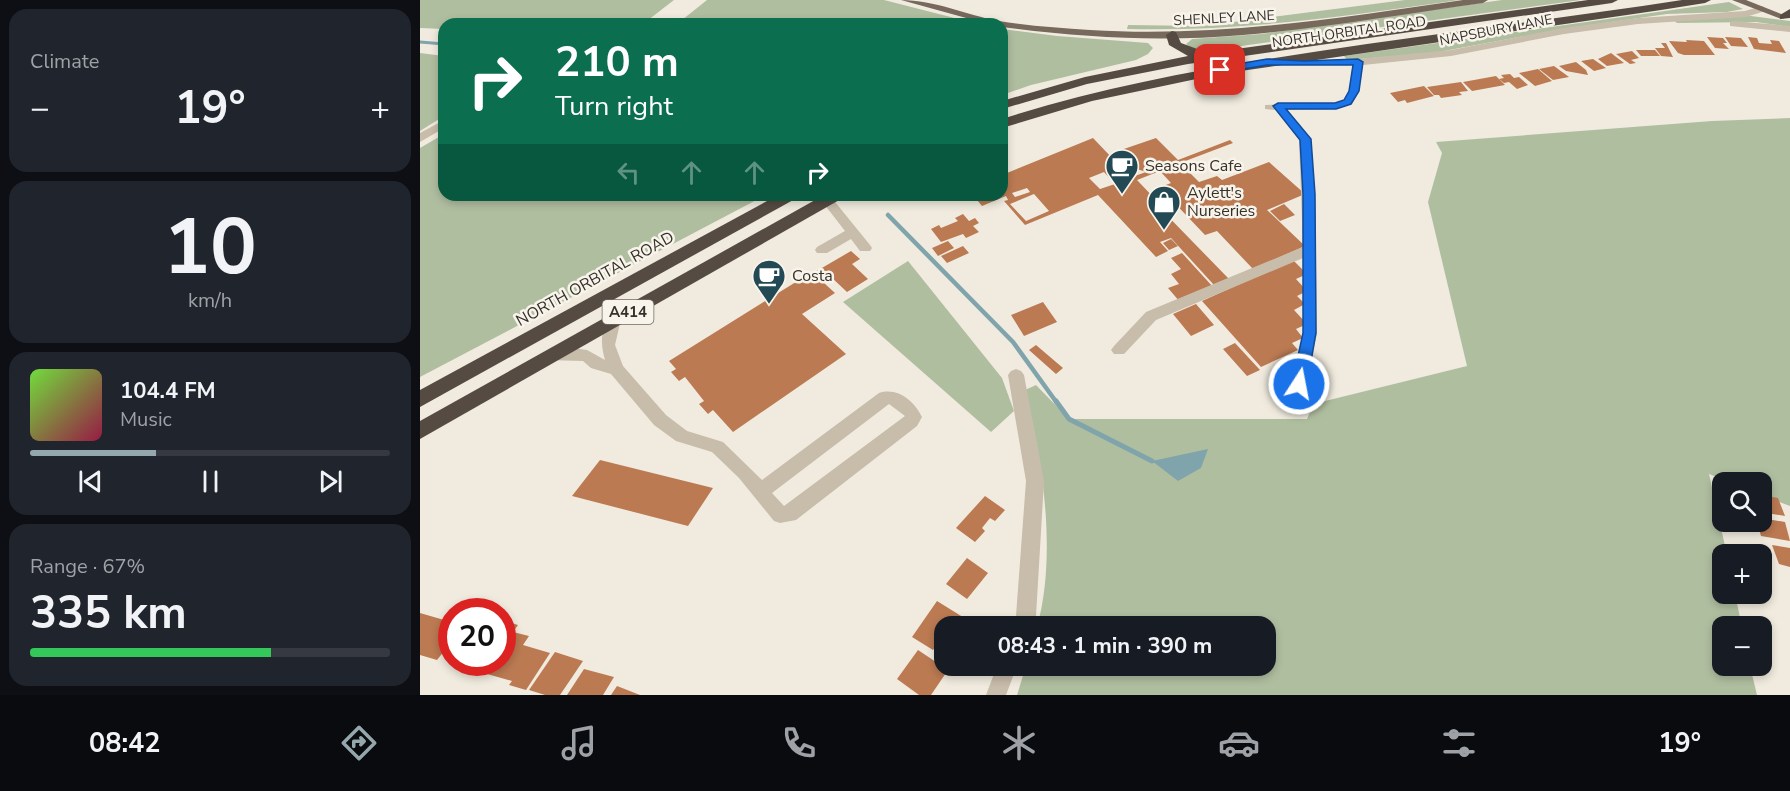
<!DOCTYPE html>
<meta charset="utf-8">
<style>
body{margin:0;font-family:"Nunito Sans",sans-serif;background:#20242c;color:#f1f3f6;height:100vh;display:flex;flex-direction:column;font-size:22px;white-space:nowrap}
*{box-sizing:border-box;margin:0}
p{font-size:20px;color:#9ea1a6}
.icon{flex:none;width:33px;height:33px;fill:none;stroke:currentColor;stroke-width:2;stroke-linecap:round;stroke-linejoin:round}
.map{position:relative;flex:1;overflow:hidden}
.drawer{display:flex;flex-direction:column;gap:9px;padding:9px;background:#0d0f14;width:420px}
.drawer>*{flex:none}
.guide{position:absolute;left:18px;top:18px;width:570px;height:183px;border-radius:18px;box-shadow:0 3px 9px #0003;background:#0b6e4f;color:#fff;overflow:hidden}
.fabs{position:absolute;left:1292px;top:472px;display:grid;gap:12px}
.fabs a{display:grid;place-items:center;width:60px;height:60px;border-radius:12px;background:#171b24;box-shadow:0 3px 9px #0003;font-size:30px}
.speed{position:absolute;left:18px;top:598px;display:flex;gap:12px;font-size:30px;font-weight:700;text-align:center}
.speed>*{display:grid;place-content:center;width:78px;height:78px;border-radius:50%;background:#171b24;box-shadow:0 3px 9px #0003;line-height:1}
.speed .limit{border:9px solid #d22;background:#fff;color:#111}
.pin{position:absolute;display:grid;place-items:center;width:51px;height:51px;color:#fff;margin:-26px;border-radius:12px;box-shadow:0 3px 9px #0006}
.me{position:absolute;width:66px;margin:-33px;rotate:11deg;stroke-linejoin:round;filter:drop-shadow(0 0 4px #0008)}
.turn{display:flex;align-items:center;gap:21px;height:126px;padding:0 18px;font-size:27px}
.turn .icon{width:78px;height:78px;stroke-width:2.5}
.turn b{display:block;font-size:42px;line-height:51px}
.lanes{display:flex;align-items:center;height:57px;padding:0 18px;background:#0003;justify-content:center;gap:30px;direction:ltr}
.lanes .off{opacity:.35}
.big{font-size:45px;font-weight:700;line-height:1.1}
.drawer .card{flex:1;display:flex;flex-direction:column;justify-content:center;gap:9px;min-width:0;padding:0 21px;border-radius:18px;background:#20242c}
.drawer .dial{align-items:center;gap:0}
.dial b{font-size:78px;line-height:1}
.song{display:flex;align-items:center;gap:18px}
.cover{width:72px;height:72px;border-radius:9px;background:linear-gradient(135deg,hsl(100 70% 55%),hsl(340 70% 35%))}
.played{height:6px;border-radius:3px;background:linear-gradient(90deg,#94a7ad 35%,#363941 35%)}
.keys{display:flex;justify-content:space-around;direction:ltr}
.heat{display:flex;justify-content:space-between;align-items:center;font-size:33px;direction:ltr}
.charge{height:9px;border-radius:4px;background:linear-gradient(90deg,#34c759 67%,#363941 0)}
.trip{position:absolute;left:514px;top:616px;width:342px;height:60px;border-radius:18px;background:#171b24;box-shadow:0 3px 9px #0003;font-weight:700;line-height:60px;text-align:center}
.menu{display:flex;height:96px;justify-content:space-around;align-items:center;background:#090b0e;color:#9ea1a6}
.menu .icon{width:42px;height:42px}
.menu .current{color:#94a7ad}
.menu b{font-size:27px;color:#f1f3f6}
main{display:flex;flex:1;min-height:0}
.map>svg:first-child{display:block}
.green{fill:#b0bea0}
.water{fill:#80a4ab}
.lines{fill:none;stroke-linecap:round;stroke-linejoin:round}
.stream-far2{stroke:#80a4ab;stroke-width:3}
.stream-far1{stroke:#80a4ab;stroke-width:4.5}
.stream{stroke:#80a4ab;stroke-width:5}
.building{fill:#bb7a52;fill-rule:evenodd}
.minor{fill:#c8bcab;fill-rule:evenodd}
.major{fill:#77695c;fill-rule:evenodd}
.highway{fill:#564b42;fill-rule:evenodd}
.route{fill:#1a73e8;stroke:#114b97;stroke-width:1.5}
.labels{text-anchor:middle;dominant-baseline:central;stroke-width:5;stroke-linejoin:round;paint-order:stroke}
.far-street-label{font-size:14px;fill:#36302a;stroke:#f8f4eb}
.shield{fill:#f8f4eb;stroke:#706b64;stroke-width:1.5}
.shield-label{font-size:15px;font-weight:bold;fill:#36302a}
.poi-label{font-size:16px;fill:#36302a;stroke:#f8f4eb;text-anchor:start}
.street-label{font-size:16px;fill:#36302a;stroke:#f8f4eb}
</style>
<main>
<section class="drawer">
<div class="card"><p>Climate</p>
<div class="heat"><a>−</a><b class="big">19°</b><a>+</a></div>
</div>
<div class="card dial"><b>10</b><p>km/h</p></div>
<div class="card">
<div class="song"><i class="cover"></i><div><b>104.4 FM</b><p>Music</p></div></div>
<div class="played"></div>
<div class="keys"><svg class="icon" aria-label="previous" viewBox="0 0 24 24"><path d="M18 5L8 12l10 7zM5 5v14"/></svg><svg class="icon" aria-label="pause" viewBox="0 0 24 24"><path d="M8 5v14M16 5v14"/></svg><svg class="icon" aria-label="next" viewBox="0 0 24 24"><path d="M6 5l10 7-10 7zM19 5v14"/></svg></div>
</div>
<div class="card"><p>Range · 67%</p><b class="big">335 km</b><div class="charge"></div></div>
</section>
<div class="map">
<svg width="1370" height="695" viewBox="0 0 1370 695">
<rect width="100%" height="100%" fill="#f1ebdf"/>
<g class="green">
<polygon points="0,0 254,0 223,24 24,24 24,29 0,28"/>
<polygon points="287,0 464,0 558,24 257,24"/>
<path d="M985,0h54c-111,16 -220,32 -332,29l1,-4 74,1z"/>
<polygon points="1082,0 1161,0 792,50 772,50 766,44 772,39 841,34"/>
<polygon points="1309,2 1323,9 1307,12 1247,14 1143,29 1013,53 927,60 924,56"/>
<polygon points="1331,16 1370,21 1370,27 1336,22 1257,23 1252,19"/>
<polygon points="582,29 637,36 728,43 733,48 728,54 716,60 611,85 582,95"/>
<polygon points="0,53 24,56 24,116 0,131"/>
<path d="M1370,118v388l-29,-11v-12h-29l-23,-9 18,81h-5v39h13l7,33h-20v39h28l7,29h-740l9,-29h240v-39h-229c20,-72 6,-165 -12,-237l11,-5 33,34h238l6,-15 154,-38 -39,-164 14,-49 -6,-11 276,-21z"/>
<polygon points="24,134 24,195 346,195 0,377 0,148"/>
<polygon points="488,261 582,378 594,411 571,432 423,302"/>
</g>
<polygon class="water" points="788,449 781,468 758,481 732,461"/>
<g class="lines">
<polyline class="stream-far2" points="0,42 24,44"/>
<polyline class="stream-far1" points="468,215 593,342 637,403"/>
<polyline class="stream" points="636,401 649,419 732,461"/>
</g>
<g class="building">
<polygon points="1287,37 1303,38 1307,43 1303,43 1309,49 1295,48"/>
<polygon points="1305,37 1321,38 1328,47 1311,46"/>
<polygon points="1328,37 1337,38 1339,43 1352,44 1350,40 1359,41 1366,53 1334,49"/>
<polygon points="1266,40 1284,41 1295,55 1264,55 1258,53 1249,41 1267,42"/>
<polygon points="1241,43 1246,43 1253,57 1241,56 1235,48 1245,48"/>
<polygon points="1216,50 1235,50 1240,56 1221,56"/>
<polygon points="1212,51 1219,58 1211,60 1216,63 1210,64 1196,54"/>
<polygon points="1191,53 1204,63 1187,66 1178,59"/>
<polygon points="1173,59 1186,68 1174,71 1161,61"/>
<polygon points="1156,62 1166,70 1168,75 1146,71 1139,66"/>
<polygon points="1134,66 1149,77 1133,80 1119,69"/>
<polygon points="1118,69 1132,81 1115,86 1099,73"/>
<polygon points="1090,74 1094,78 1099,77 1108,85 1097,89 1089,82 1084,83 1079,79 1084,78 1081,75"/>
<polygon points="1076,76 1085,85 1052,91 1043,82"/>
<polygon points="1041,82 1048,91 1039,92 1042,95 1021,98 1019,95 1014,95 1007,87"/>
<polygon points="1004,86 1014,96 987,103 985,100 978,102 970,93"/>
<path d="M673,138l22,23 9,-4 -6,-6 38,-13 22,22 52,-20 3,3 -53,20 19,19 18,-6 5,4 47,-18 36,32 -38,16 38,36 -52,23 -36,-38 -12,4 -38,-40 4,-1 -8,-8 8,-3 -11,-12 -23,9 20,21 -3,1 75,77 -15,6 -43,-47 -11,4 8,9 -12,6 -58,-62 -73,30 -21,-24 4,-1 -2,-4 -24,10 -9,-11h29v-20zM707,161l7,7 12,4 -28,10 -10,-11zM684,172l11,12 -15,5 -11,-11zM607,188l3,4 -15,5 -3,-4zM614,194l15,17 -23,10 -16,-17z"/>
<polygon points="864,204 875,215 860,221 850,211"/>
<polygon points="543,214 549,221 555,218 559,223 553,226 559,232 546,238 543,234 521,242 511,229 519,225 521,228 538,221 535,218"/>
<polygon points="751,239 758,246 749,250 743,243"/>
<polygon points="528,241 534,248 518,256 512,248"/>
<polygon points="543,246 549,253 527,263 521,256"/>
<polygon points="431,251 440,259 432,264 448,279 427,292 411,277 404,281 395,272"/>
<polygon points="762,253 793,287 760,302 748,288 759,284 751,274 761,269 751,258"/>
<polygon points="873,260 887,274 876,279 887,291 877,296 885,304 874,310 887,324 876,329 883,338 872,343 878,350 841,367 782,301"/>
<polygon points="392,272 415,293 382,314 426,354 313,432 293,410 288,414 279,404 284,401 265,377 259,381 251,372 256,369 249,361"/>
<polygon points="623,302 637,322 604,336 591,315"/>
<polygon points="776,304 794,325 771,336 753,314"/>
<polygon points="815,343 840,370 827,376 803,349"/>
<polygon points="616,345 643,368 636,374 609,350"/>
<polygon points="180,460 293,488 268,526 152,496"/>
<polygon points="1341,495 1358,498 1365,516 1341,512"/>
<polygon points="565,496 585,510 575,521 570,518 562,528 565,531 555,542 536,528"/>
<polygon points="1341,518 1365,522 1370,541 1341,536 1337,522 1341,522"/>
<polygon points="1352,545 1370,548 1370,567 1359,564"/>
<polygon points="547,558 568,573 547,599 526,584"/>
<polygon points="517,601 546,619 541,627 525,627 525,647 518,643 513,650 492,637"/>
<polygon points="0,613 31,622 25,630 32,632 32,641 17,660 0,655"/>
<polygon points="88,622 98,625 93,632 109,636 103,645 130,653 106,690 89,685 92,681 53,670 58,663 82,663 82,629"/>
<polygon points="498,650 528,670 511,695 499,695 477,679"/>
<polygon points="135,652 163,661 140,695 125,695 109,690"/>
<polygon points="164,669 194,677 183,695 147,695"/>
<polygon points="197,686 220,695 191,695"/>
</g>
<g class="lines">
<g class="minor">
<polygon points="1342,6 1347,9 1345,11 1326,17 1218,24 1144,34 1031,56 943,65 939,91 932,104 916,109 867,110 891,139 895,194 897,333 885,389 879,390 873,389 871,384 883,333 883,258 736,320 704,354 694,354 691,350 694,346 726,312 883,247 879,139 856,110 845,109 845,105 915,103 924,100 929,91 933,62 938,59 1031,50 1144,28 1218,18 1325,11"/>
<polygon points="1313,21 1370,26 1370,32 1310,26 1310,22"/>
<polygon points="24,120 24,128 0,142 0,133"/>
<polygon points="407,196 411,197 450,245 452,248 450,251 440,251 431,239 407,253 397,253 395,250 397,247 425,231 401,200"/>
<path d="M194,313l5,2 2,4 -6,26 8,21 43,49 21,16 36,11 39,38 117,-87c19,-6 35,8 43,24l-5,9 -121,94 -16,3 -6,-2 -35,-43 -27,-26 -36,-11 -22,-16 -43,-51 -20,-6 -8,-7 -37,-1 -3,-4 3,-4 27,-4 14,2 18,10c-5,-17 -4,-29 4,-45zM469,404l16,12 -121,90 -12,-13z"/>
<polygon points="596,369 601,371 604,375 624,481 616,616 612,627 592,627 596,616 606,481 588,375 591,371"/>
<polygon points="577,666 597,666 586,695 566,695"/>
</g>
<g class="major">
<path d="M481,0c34,0 65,15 98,21 30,5 61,7 91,9 126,8 249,-12 373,-30h25l-5,3c-80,11 -159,25 -240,32 -80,7 -161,3 -241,-8v-3h-14z"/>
<polygon points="1312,0 1326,0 1369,17 1361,19"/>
</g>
<g class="highway">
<polygon points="1168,0 1198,0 1192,3 768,64 667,84 582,109 582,101 665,77 768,56 749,45 746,35 752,31 756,32 761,43 788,53"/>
<path d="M1262,0h29l-6,3 -44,7 -441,64 -128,27 -90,27v-9c119,-38 241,-57 365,-75 105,-15 210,-28 315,-44z"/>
<polygon points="1370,9 1370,18 1360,19 1360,15"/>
<polygon points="358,195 378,195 375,199 0,407 0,390"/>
<polygon points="404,195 424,195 421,199 0,439 0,421"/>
</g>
</g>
<polygon class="route" points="847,59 884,61 938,59 943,62 939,91 931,104 916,109 866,109 891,139 895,194 896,333 887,384 884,388 874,388 872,384 883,333 883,194 880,140 853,106 858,103 915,103 924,100 929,91 933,65 847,65 800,73 795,70 800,67"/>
<defs>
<g id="cafe-pin" transform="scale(1.725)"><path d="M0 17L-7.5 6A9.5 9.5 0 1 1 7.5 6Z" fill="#234a54" stroke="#f8f4eb"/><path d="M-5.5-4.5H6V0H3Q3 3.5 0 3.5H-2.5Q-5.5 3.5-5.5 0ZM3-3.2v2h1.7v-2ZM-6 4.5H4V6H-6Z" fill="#fff"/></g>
<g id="shop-pin" transform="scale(1.725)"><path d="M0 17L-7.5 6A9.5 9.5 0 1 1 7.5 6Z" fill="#234a54" stroke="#f8f4eb"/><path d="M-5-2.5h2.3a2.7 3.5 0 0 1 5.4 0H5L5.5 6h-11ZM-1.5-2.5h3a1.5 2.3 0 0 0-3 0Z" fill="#fff"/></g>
</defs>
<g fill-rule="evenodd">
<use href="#cafe-pin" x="702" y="166"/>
<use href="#shop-pin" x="744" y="202"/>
<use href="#cafe-pin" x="349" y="276"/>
</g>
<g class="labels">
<g class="far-street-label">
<text transform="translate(804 18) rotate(-3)">SHENLEY LANE</text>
<text transform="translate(1076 30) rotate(-11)">NAPSBURY LANE</text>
<text transform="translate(929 32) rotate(-8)">NORTH ORBITAL ROAD</text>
</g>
<rect class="shield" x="182.5" y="300" width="51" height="24" rx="4.5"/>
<g class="shield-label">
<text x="208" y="312">A414</text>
</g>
<g class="poi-label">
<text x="725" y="166">Seasons Cafe</text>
<text x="767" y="193">Aylett's<tspan x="767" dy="18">Nurseries</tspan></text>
<text x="372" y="276">Costa</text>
</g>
<g class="street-label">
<text transform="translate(175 279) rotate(-29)">NORTH ORBITAL ROAD</text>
</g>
</g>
</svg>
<div class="fabs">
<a><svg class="icon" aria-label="search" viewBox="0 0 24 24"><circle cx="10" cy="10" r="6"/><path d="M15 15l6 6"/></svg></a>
<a>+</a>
<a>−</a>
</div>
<div class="speed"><div class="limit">20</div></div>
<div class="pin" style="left:800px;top:70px;background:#d93025"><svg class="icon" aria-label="arrive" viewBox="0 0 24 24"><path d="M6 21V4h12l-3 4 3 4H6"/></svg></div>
<svg class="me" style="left:879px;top:384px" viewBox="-20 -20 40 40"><circle r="17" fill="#1a73e8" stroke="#fff" stroke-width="3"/><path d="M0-11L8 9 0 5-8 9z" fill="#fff"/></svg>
<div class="trip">08:43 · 1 min · 390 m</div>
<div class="guide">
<div class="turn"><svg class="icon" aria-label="right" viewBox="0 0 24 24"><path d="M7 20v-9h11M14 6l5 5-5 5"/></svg><div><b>210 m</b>Turn right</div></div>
<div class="lanes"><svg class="icon off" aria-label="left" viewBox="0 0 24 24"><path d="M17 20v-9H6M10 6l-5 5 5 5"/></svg><svg class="icon off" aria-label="ahead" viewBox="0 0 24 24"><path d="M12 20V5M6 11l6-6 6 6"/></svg><svg class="icon off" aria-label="ahead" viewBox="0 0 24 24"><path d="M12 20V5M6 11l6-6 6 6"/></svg><svg class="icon" aria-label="right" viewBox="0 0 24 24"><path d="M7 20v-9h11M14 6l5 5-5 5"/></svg></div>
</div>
</div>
</main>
<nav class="menu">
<b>08:42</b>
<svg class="icon current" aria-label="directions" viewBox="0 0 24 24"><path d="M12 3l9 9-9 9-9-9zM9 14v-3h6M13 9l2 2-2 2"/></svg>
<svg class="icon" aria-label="music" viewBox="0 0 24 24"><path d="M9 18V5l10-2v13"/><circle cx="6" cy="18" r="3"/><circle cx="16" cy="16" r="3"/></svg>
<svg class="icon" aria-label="phone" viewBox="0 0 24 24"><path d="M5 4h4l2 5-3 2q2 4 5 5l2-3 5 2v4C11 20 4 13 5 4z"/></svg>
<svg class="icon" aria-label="climate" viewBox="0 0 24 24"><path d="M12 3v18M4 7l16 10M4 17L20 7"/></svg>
<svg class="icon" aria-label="car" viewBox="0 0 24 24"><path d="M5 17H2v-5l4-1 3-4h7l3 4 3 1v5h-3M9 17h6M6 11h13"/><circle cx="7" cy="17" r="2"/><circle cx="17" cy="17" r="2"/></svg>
<svg class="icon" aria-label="filters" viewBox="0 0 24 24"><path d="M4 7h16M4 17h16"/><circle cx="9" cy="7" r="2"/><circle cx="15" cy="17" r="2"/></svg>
<b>19°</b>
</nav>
